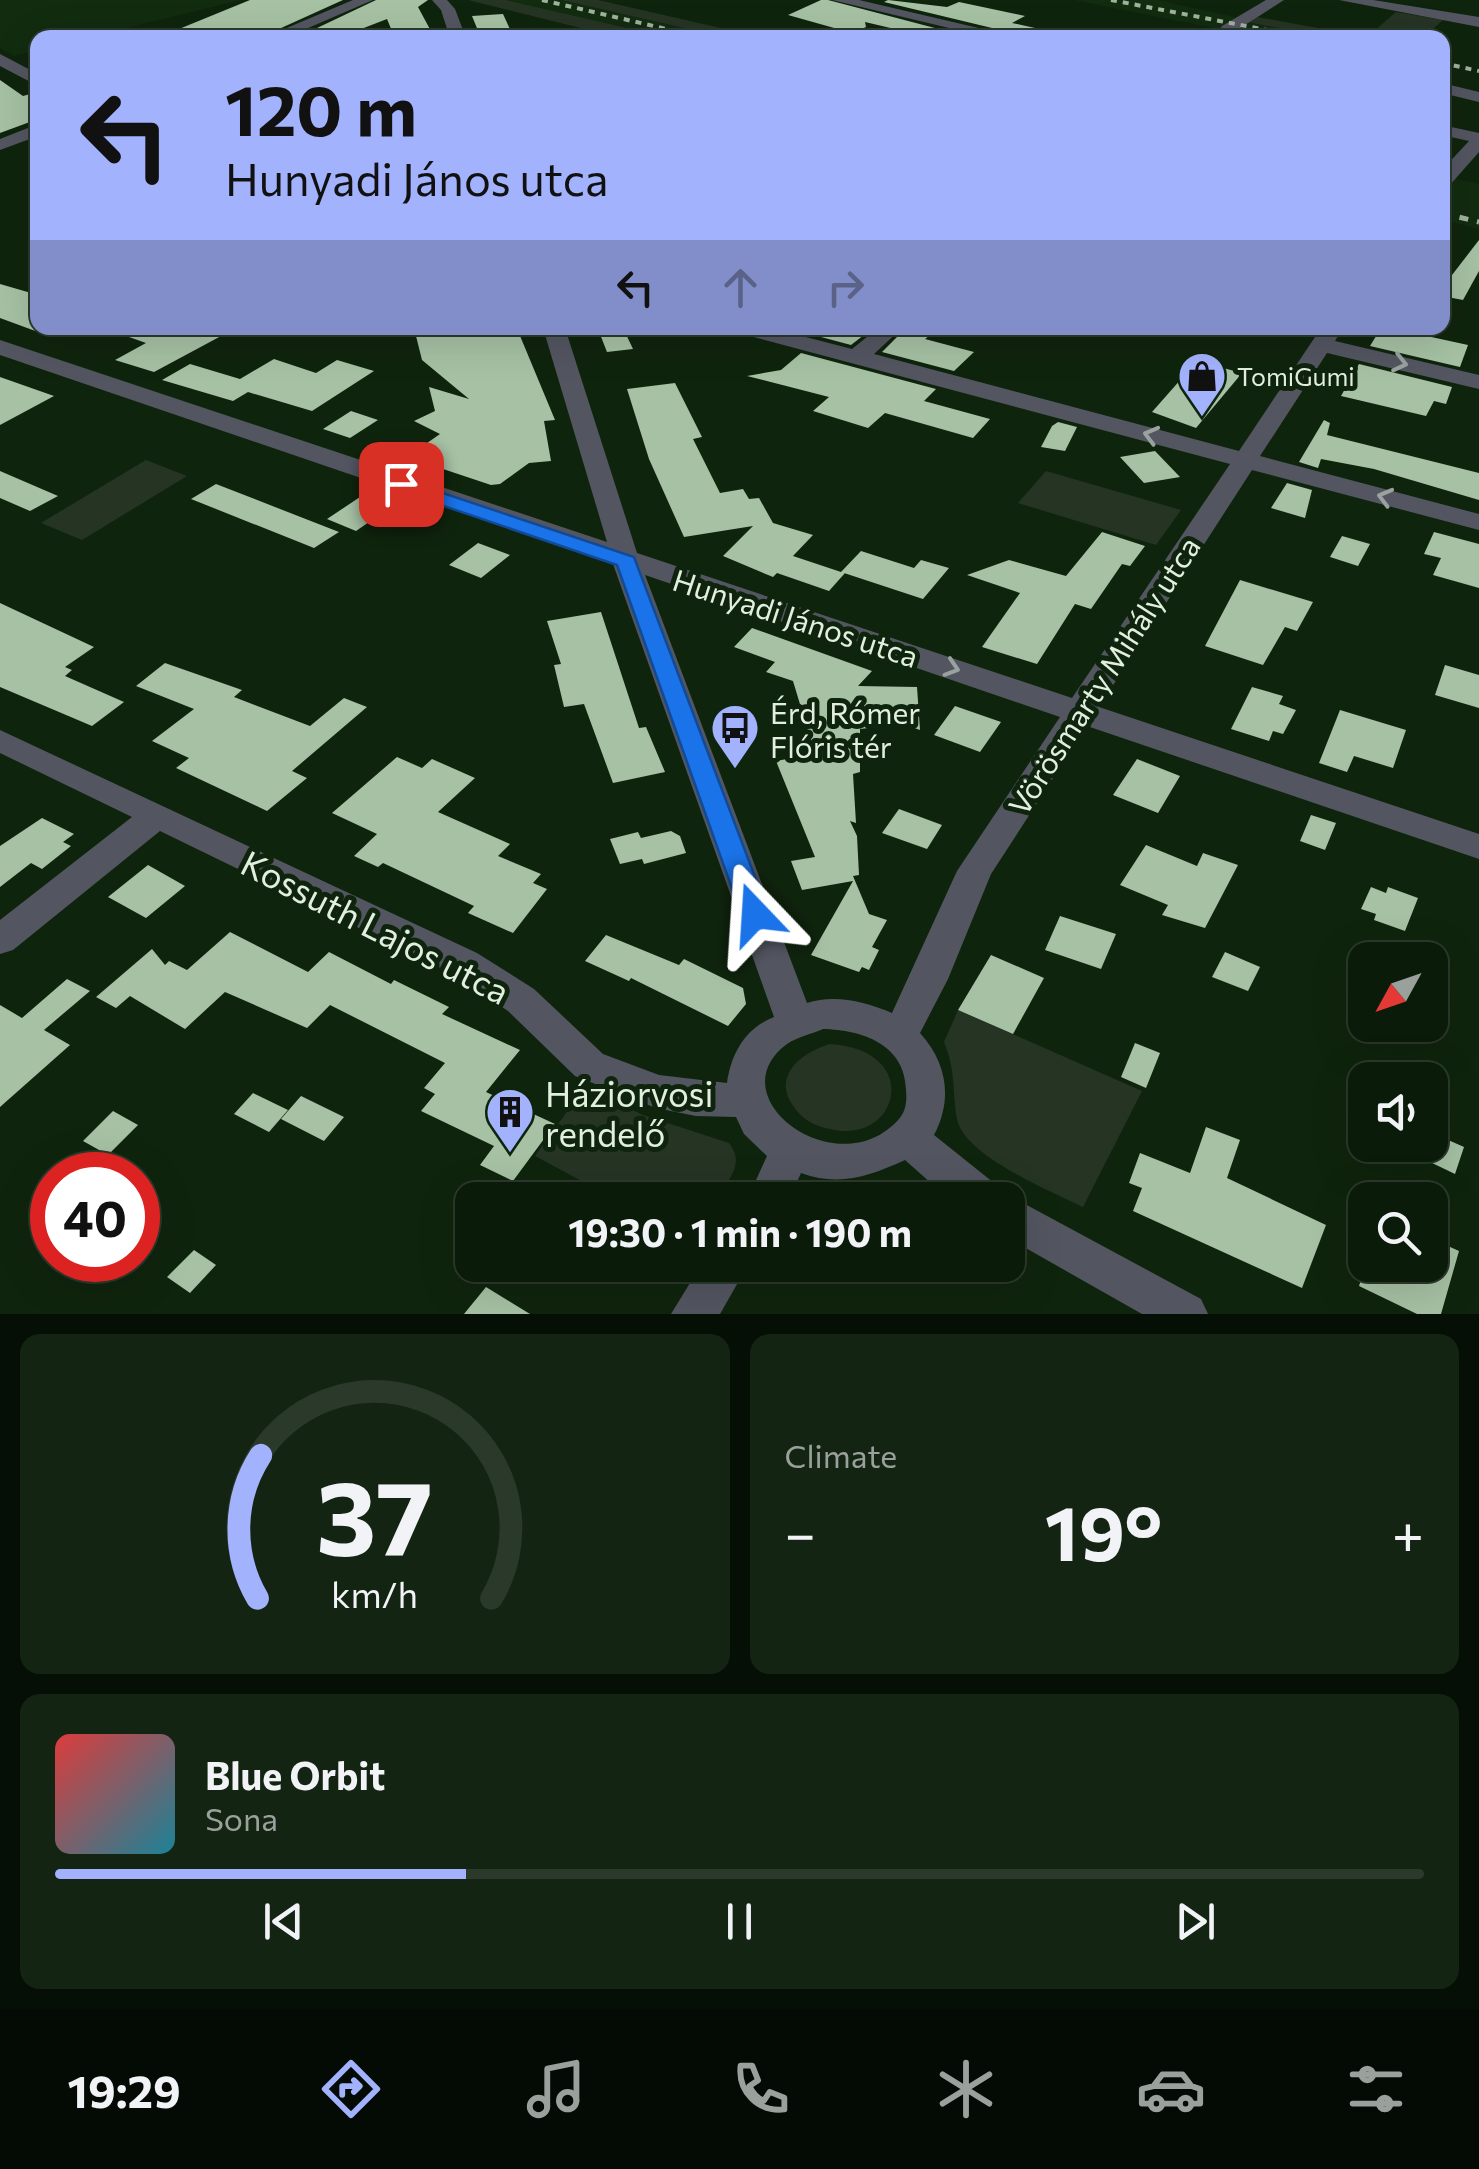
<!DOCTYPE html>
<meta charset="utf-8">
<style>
body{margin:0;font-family:Commissioner,sans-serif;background:#142413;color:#f1f3f6;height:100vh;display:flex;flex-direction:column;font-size:38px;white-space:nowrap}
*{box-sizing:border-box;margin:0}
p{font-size:32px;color:#9aa19c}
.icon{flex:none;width:55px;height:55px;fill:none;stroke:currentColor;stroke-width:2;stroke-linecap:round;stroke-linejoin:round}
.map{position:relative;height:1314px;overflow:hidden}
.drawer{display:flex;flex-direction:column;gap:20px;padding:20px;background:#060f06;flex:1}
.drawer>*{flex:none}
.top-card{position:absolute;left:30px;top:30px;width:1420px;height:305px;border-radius:20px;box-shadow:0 10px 40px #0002,0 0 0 2px #2b392b;background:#a3b2fd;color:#111;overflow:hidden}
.needle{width:65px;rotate:230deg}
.fabs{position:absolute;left:1348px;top:942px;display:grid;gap:20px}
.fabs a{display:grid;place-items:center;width:100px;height:100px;border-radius:20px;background:#0b1b0a;box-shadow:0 10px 40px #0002,0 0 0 2px #2b392b;font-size:50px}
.speed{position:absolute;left:30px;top:1152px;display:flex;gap:20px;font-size:50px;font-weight:700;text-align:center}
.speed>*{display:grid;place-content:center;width:130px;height:130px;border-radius:50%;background:#0b1b0a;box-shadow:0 10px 40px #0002,0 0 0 2px #2b392b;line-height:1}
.speed .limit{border:15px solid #d22;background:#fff;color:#111}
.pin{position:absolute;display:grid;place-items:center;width:85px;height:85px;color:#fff;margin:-42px;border-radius:20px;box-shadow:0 5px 15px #0006}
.me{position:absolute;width:110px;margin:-55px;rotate:340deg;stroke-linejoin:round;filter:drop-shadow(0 0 8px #0008)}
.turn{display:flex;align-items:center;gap:35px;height:210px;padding:0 30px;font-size:45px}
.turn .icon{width:130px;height:130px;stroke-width:2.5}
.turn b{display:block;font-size:70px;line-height:85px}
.lanes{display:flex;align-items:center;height:95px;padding:0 30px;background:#0003;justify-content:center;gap:50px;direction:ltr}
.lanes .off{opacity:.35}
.big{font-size:75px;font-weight:700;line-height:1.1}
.drawer .widget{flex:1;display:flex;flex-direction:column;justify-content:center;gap:15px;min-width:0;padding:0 35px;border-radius:20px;background:#142413}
.drawer .dial{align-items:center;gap:0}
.dial svg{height:260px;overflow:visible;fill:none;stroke:#2b392b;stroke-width:7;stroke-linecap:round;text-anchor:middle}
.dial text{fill:#f1f3f6;stroke:none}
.song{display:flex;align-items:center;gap:30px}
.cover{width:120px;height:120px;border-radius:15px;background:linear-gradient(135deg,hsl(0 70% 55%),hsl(190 70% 35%))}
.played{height:10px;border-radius:5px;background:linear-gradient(90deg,#a3b2fd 30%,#2b392b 30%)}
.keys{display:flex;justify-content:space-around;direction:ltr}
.heat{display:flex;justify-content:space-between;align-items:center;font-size:55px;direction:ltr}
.drawer .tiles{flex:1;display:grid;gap:20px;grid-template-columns:1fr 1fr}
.widget:last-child{grid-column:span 2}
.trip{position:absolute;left:455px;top:1182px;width:570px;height:100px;border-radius:20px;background:#0b1b0a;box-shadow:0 10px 40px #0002,0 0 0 2px #2b392b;font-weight:700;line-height:100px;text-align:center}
.tab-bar{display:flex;height:160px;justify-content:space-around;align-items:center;background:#040b04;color:#9aa19c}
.tab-bar .icon{width:70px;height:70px}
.tab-bar .active{color:#a3b2fd}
.tab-bar b{font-size:45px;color:#f1f3f6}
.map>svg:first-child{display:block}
.built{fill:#122c10}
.green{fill:#263424}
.building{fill:#a6c1a4}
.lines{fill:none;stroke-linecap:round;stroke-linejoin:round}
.minor{fill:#535661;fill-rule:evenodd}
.rail-far1{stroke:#a1b19f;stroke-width:4;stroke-dasharray:6 6;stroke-linecap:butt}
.rail{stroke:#a1b19f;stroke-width:5;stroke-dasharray:9 9;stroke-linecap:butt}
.oneway{stroke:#9aa2a0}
.route{fill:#1a73e8;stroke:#114b97;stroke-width:2.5}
.labels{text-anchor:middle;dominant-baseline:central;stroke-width:10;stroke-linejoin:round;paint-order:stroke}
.far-poi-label{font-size:25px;fill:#e2efe0;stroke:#0f240d;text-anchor:start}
.street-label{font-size:30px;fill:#e2efe0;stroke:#0f240d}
.poi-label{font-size:30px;fill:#e2efe0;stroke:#0f240d;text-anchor:start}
.near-street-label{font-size:35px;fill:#e2efe0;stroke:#0f240d}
.near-poi-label{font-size:35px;fill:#e2efe0;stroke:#0f240d;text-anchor:start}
</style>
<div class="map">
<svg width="1479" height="1314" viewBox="0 0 1479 1314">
<rect width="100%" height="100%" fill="#0f240d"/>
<g class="built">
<polygon points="0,0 241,0 89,37 38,38 37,50 14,56 0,48"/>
<polygon points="506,0 561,0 724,37 666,37"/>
<polygon points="1074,0 1157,0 1325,37 1258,37"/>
<polygon points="1443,176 1479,184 1479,229 1443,220"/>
</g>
<g class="green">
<polygon points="468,0 506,0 666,37 617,37"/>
<polygon points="561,0 598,0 760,37 724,37"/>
<polygon points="1396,12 1443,20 1423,38 1325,37 1248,22 1257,17 1367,37"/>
<polygon points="146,460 187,476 82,540 41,523"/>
<polygon points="1046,471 1181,510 1156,545 1018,503"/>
<path d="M958,1010l184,81 -59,116c-32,-16 -119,-51 -126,-88 -5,-29 -1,-48 -13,-77z"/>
<path d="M830,1044c94,6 69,102 0,85 -16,-3 -29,-10 -38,-25 -19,-30 11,-52 38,-60z"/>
<path d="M584,1088l59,27 86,28c17,21 -1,38 -15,57h-97l-82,-44z"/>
</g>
<g class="building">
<polygon points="250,0 343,0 259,38 157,38"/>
<polygon points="376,0 428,0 418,7 432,33 394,36 387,19 338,38 296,38"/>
<polygon points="821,0 828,0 973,38 933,38 865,22 866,27 852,33 788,15"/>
<polygon points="888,0 947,7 959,2 1025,16 1012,23 1035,28 1034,38 884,2"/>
<polygon points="503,14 514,38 481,38 472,16"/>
<polygon points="0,80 23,96 38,92 38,119 0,133"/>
<polygon points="1479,240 1479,271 1463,300 1442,296 1442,288"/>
<polygon points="0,284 38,295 38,332 0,318"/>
<polygon points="112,328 236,328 154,372 115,360 146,343 112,331"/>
<polygon points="414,328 504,328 504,333 518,331 555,420 544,421 551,461 529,463 500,484 491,485 407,457 440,434 414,421 435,411 429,387 469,399 422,360"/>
<polygon points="623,328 633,349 607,352 598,329"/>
<polygon points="833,328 873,328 851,345 821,337"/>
<polygon points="906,328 939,328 925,339 974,352 954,371 882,352"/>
<polygon points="1381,328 1390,328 1468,345 1460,367 1370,346"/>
<polygon points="801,353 936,389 924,401 990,419 973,438 885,413 868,428 813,411 829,397 747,376 781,370"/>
<polygon points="274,359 316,373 337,360 374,371 312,411 248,392 233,401 162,380 190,364 240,379"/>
<polygon points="1197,361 1242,373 1196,428 1152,412"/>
<polygon points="1359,364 1452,387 1446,404 1434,401 1426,416 1341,396"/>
<polygon points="0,377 54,396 0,425"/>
<polygon points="675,383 702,437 693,439 720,493 743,489 749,499 759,498 773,523 813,535 793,556 841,572 861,551 914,568 921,560 949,568 923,599 841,572 845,573 829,591 777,573 773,577 723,556 753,526 684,537 649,459 627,389"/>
<polygon points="351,411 378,420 350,438 323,429"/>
<polygon points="1324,420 1330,423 1327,435 1479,473 1479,500 1374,469 1321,459 1318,468 1299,462"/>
<polygon points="1058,422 1077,427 1065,451 1041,447 1052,426"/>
<polygon points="1155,451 1180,477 1144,483 1120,457"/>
<polygon points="0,471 58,496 30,511 0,498"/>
<polygon points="1287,483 1312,490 1305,518 1271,508"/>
<polygon points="216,484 339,532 314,548 191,499"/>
<polygon points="369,491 398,502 356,531 327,519"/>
<polygon points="1102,532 1145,546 1130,566 1122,564 1091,609 1075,604 1037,664 982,647 1020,593 967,575 1009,560 1066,576"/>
<polygon points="1434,532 1479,544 1479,588 1433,575 1441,558 1424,554"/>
<polygon points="1342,536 1370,544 1358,566 1330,557"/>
<polygon points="478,543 510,555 481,578 449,565"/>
<polygon points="1240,580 1313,602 1297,631 1285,627 1263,665 1205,646"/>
<polygon points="0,603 94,647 65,667 72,670 65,676 124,702 92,726 0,687"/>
<polygon points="601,612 639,728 646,727 665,772 613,783 584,704 564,707 554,665 561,664 547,621"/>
<polygon points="752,628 872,671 858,686 917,687 920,730 903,724 860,729 860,772 853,774 856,823 850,821 857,836 859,875 853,876 869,914 887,920 872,947 879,950 869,970 862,967 859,972 811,955 853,881 802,890 791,861 815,857 776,761 815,754 793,681 766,672 775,662 734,647"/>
<polygon points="165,663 242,690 234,697 310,726 344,698 367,707 292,771 307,778 267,811 176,768 189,758 152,741 194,709 136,686"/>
<polygon points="1445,665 1479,675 1479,708 1435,695"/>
<polygon points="1252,687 1283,696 1279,704 1296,710 1283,734 1273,731 1269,741 1231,729"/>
<polygon points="955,706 1001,722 980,752 934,735"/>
<polygon points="1340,710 1406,730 1393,768 1354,756 1347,772 1319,763"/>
<polygon points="397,757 422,768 432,759 475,778 438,812 510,844 498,856 541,874 533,883 547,889 513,933 468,913 474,906 383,863 378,867 354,856 377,834 332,813"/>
<polygon points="1137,759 1180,776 1158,813 1113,795"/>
<polygon points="899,809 942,825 927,849 882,833"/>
<polygon points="1311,815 1336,823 1325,850 1300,841"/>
<polygon points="42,818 74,834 63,842 71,846 42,869 31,863 0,887 0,846"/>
<polygon points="671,831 680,836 686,853 644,864 642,859 620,864 610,839 638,832 641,838"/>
<polygon points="1146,845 1197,866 1203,853 1238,865 1205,928 1162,915 1168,905 1120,885"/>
<polygon points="148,865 185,886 146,918 108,897"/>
<polygon points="1371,887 1386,893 1388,887 1418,898 1405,931 1374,920 1376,914 1361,909"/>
<polygon points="1060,916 1116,934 1101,969 1045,950"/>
<polygon points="230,932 308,972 329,952 391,984 394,980 449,1007 442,1014 520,1050 486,1092 555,1124 513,1181 480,1165 494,1146 421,1111 435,1094 424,1088 445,1063 330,1005 307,1028 225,992 185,1029 130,996 116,1008 96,997 152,949 165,965 169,961 187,970"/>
<polygon points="606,935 679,965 684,959 743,988 746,1004 728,1026 631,978 629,981 585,961"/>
<polygon points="1225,952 1260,967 1248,991 1212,977"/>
<polygon points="991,955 1044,978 1013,1034 958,1010"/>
<polygon points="67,979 90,991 44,1030 70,1045 0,1107 0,1005 22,1018"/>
<polygon points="1135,1043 1160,1053 1146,1088 1121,1077"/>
<polygon points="253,1093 288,1110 269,1132 234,1114"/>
<polygon points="301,1096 344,1117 324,1141 281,1119"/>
<polygon points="113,1111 138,1125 108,1155 83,1141"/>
<polygon points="1206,1127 1240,1140 1227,1178 1326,1225 1302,1288 1133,1211 1142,1188 1129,1183 1140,1153 1190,1173"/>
<polygon points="1430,1132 1464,1147 1455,1174 1430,1162"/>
<polygon points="1430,1238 1459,1251 1441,1314 1417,1314 1359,1286 1366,1265 1430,1265"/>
<polygon points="194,1250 216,1265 190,1293 167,1277"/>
<polygon points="486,1287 530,1314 464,1314"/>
</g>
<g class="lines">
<g class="minor">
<polygon points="353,0 373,0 285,38 263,38"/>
<polygon points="432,0 447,0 455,9 466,38 450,38 441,10"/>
<polygon points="832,0 859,0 1021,38 991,38"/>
<polygon points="1266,0 1284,0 1234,32 1231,38 1215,38 1222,26"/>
<polygon points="1339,0 1373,0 1479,17 1479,27"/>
<polygon points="0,54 38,74 38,86 0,66"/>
<polygon points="1442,83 1479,92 1479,102 1442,93"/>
<polygon points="38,124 38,136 0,150 0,139"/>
<polygon points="1442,125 1479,133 1479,152 1449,186 1442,188 1442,170 1469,141 1442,135"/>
<path d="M543,328h22l72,225 435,145 158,-234 -491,-131 -3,-5h35l81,21 26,-21h24l-28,26 365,97 82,-123h22l-8,13 144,34v14l-152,-36 -67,103 219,58v16l-227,-60 -153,237 380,127v25l-392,-133 -96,148 -43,105 -28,54c27,30 33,66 14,102l65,52 6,11 18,5 178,96 7,15h-66l-134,-76v-38h-58l-45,-40c-35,16 -66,27 -104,13l-12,27h-42l20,-44 -23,-22 -8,-17 -40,-1 -40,-8 -81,-32 -67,-65 -57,-38 -291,-142 -147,119 -13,4v-34l132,-103 -132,-64v-23l477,223 57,36 69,65 56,21 68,8c4,-29 18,-55 47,-66l-161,-453 -613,-209v-15l607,202zM645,575l415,142 -103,154 -65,142c-27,-11 -57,-19 -85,-10zM823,1029c39,1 82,15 83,61 1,11 0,21 -7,29 -61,69 -184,-22 -112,-75 10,-7 25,-10 36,-15z"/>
<polygon points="701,1265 748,1265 720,1314 671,1314"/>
</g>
<g class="rail-far1">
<polyline points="542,0 705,38"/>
<polyline points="1111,0 1308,38"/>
<polyline points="1442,63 1479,71"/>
</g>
<polyline class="rail" points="1442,213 1479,222"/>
</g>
<defs><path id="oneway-chevron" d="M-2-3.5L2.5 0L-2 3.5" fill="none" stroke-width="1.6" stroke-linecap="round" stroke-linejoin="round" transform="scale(2.5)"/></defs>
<g class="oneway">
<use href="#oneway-chevron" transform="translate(1400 363) rotate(13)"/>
<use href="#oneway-chevron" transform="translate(1151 435) rotate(-165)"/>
<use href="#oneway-chevron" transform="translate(1385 497) rotate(-165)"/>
<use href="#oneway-chevron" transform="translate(952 668) rotate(18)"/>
</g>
<polygon class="route" points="401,479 634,557 769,914 765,921 745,921 741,914 617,565 394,489 394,480"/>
<defs>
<g id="shop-pin" transform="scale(2.5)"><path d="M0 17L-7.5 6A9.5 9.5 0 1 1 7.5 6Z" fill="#a3b2fd" stroke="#0f240d"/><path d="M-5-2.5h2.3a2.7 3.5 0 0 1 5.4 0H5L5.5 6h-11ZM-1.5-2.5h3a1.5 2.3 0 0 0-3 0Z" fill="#111"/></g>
<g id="bus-pin" transform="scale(2.5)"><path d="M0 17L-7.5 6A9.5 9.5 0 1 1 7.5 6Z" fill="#a3b2fd" stroke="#0f240d"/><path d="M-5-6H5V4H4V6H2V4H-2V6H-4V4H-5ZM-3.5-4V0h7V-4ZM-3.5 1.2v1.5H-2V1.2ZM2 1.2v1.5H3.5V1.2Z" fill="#111"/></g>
<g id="building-pin" transform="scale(2.5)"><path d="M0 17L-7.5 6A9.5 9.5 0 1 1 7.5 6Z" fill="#a3b2fd" stroke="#0f240d"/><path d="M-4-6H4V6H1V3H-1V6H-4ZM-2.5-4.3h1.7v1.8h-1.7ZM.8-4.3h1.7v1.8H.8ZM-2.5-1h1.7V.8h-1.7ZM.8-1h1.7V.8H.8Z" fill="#111"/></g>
</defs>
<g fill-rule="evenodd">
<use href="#shop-pin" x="1202" y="376"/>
<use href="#bus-pin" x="735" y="728"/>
<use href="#building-pin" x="510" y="1112"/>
</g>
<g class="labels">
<g class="far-poi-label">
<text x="1237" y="376">TomiGumi</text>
</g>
<g class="street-label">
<text transform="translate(796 617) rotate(18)">Hunyadi János utca</text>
<text transform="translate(1103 675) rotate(-57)">Vörösmarty Mihály utca</text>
</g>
<g class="poi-label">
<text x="770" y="711">Érd, Rómer<tspan x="770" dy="34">Flóris tér</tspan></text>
</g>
<g class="near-street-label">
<text transform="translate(376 926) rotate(27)">Kossuth Lajos utca</text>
</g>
<g class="near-poi-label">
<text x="545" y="1092">Háziorvosi<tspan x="545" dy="40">rendelő</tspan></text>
</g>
</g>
</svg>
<div class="fabs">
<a><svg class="needle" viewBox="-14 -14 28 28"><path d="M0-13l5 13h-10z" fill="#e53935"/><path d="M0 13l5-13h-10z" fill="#9aa19c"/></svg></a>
<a><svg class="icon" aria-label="sound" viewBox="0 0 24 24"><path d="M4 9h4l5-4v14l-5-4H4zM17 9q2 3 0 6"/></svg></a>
<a><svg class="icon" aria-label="search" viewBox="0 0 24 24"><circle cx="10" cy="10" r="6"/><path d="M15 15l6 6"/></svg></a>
</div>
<div class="speed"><div class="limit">40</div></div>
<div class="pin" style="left:401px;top:484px;background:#d93025"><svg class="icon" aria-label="arrive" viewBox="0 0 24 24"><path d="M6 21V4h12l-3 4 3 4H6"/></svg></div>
<svg class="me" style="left:755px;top:914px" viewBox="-20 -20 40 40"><path d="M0-17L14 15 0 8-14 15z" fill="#1a73e8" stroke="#fff" stroke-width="4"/></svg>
<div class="trip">19:30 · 1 min · 190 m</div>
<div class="top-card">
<div class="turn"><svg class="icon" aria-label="left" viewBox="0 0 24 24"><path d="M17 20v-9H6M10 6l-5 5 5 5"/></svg><div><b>120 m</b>Hunyadi János utca</div></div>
<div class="lanes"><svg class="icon" aria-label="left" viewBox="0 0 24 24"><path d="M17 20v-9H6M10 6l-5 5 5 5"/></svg><svg class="icon off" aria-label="ahead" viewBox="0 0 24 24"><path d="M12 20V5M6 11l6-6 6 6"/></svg><svg class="icon off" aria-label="right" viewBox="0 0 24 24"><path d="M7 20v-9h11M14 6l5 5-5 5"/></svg></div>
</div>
</div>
<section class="drawer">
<div class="tiles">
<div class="widget dial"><svg viewBox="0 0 100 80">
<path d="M14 69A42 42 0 1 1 86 69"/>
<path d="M14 69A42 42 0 0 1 15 25" stroke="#a3b2fd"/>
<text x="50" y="56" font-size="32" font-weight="700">37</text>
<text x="50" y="72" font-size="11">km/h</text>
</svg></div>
<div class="widget"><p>Climate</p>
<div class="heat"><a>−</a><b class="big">19°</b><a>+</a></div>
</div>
<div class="widget">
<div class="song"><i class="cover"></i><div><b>Blue Orbit</b><p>Sona</p></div></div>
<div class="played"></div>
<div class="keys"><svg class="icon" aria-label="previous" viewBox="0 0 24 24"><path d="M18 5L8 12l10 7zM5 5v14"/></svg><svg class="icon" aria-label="pause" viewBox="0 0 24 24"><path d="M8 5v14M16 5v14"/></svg><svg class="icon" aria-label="next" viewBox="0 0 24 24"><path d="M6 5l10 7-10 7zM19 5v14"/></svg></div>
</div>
</div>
</section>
<nav class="tab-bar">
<b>19:29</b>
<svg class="icon active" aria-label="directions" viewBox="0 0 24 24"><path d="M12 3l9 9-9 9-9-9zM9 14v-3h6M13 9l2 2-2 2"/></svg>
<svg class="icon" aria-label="music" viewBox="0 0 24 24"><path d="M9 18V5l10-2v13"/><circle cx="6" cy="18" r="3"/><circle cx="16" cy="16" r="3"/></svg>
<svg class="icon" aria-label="phone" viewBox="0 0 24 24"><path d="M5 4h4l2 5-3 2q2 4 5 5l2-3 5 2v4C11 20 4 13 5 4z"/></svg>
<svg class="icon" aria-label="climate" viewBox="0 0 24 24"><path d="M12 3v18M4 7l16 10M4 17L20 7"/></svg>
<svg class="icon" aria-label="car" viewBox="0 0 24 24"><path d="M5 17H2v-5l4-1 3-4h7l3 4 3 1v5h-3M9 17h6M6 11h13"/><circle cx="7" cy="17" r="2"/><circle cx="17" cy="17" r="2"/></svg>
<svg class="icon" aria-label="filters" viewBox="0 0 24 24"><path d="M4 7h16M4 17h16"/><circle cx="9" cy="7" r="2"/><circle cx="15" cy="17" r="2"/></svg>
</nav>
